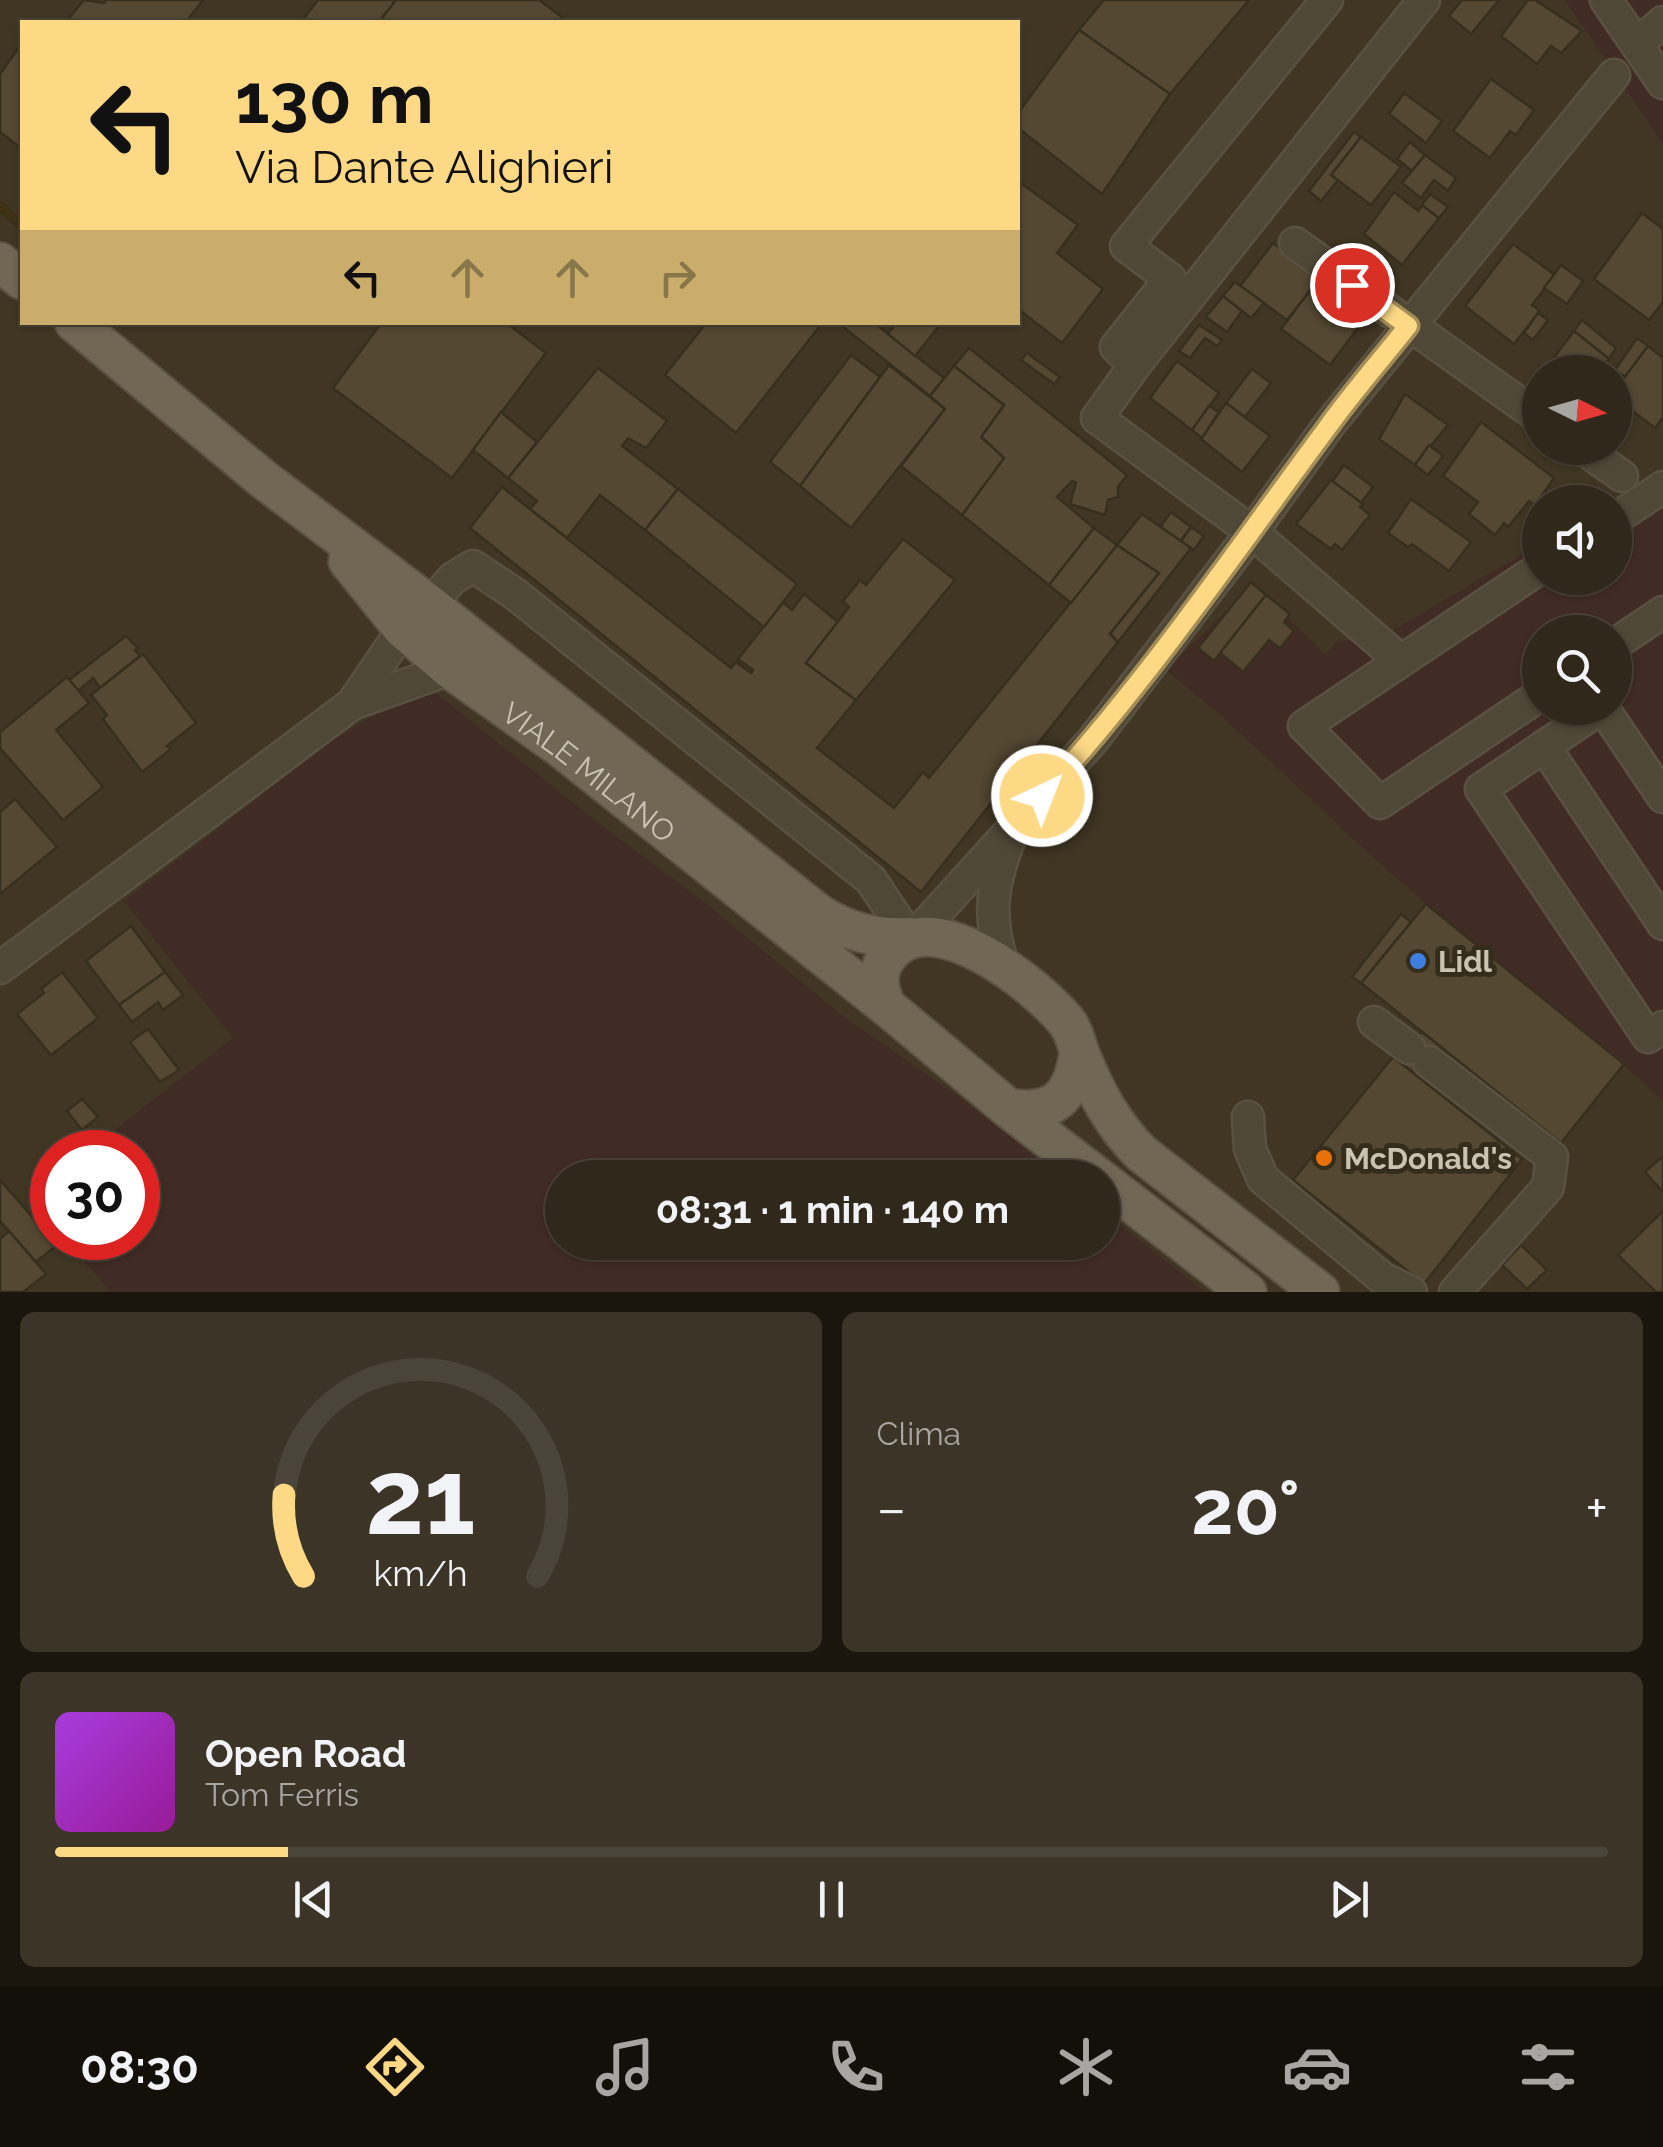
<!DOCTYPE html>
<html lang="it">
<meta charset="utf-8">
<style>
body{margin:0;font-family:Raleway,sans-serif;background:#3c3427;color:#f1f3f6;height:100vh;display:flex;flex-direction:column;font-size:38px;white-space:nowrap}
*{box-sizing:border-box;margin:0}
p{font-size:32px;color:#a8a6a2}
.icon{flex:none;width:55px;height:55px;fill:none;stroke:currentColor;stroke-width:2;stroke-linecap:round;stroke-linejoin:round}
.map{position:relative;height:1292px;overflow:hidden}
.drawer{display:flex;flex-direction:column;gap:20px;padding:20px;background:#1a160e;flex:1}
.drawer>*{flex:none}
.guide{position:absolute;left:20px;top:20px;width:1000px;height:305px;border-radius:0px;box-shadow:0 2px 8px #0004,0 0 0 2px #4b4439;background:#fdd986;color:#111;overflow:hidden}
.needle{width:65px;rotate:95deg}
.tools{position:absolute;left:1522px;top:355px;display:grid;gap:20px}
.tools a{display:grid;place-items:center;width:110px;height:110px;border-radius:50%;background:#30281a;box-shadow:0 2px 8px #0004,0 0 0 2px #4b4439;font-size:50px}
.speed{position:absolute;left:30px;top:1130px;display:flex;gap:20px;font-size:50px;font-weight:700;text-align:center}
.speed>*{display:grid;place-content:center;width:130px;height:130px;border-radius:50%;background:#30281a;box-shadow:0 2px 8px #0004,0 0 0 2px #4b4439;line-height:1}
.speed .limit{border:15px solid #d22;background:#fff;color:#111}
.pin{position:absolute;display:grid;place-items:center;width:85px;height:85px;color:#fff;margin:-42px;border:5px solid #fff;border-radius:50%;box-shadow:0 2px 10px #0007}
.me{position:absolute;width:110px;margin:-55px;rotate:43deg;stroke-linejoin:round;filter:drop-shadow(0 0 8px #0008)}
.turn{display:flex;align-items:center;gap:35px;height:210px;padding:0 50px;font-size:45px}
.turn .icon{width:130px;height:130px;stroke-width:2.5}
.turn b{display:block;font-size:70px;line-height:85px}
.lanes{display:flex;align-items:center;height:95px;padding:0 50px;background:#0003;justify-content:center;gap:50px;direction:ltr}
.lanes .off{opacity:.35}
.big{font-size:75px;font-weight:700;line-height:1.1}
.drawer .card{flex:1;display:flex;flex-direction:column;justify-content:center;gap:15px;min-width:0;padding:0 35px;border-radius:15px;background:#3c3427}
.drawer .dial{align-items:center;gap:0}
.dial svg{height:260px;overflow:visible;fill:none;stroke:#4b4439;stroke-width:7;stroke-linecap:round;text-anchor:middle}
.dial text{fill:#f1f3f6;stroke:none}
.song{display:flex;align-items:center;gap:30px}
.cover{width:120px;height:120px;border-radius:15px;background:linear-gradient(135deg,hsl(280 70% 55%),hsl(300 70% 35%))}
.played{height:10px;border-radius:5px;background:linear-gradient(90deg,#fdd986 15%,#4b4439 15%)}
.keys{display:flex;justify-content:space-around;direction:ltr}
.heat{display:flex;justify-content:space-between;align-items:center;font-size:55px;direction:ltr}
.drawer .tiles{flex:1;display:grid;gap:20px;grid-template-columns:1fr 1fr}
.card:last-child{grid-column:span 2}
.trip{position:absolute;left:545px;top:1160px;width:575px;height:100px;border-radius:50px;background:#30281a;box-shadow:0 2px 8px #0004,0 0 0 2px #4b4439;font-weight:700;line-height:100px;text-align:center}
.dock{display:flex;height:160px;justify-content:space-around;align-items:center;background:#13100a;color:#a8a6a2}
.dock .icon{width:70px;height:70px}
.dock .current{color:#fdd986}
.dock b{font-size:45px;color:#f1f3f6}
.map>svg:first-child{display:block}
.green{fill:#412b25;fill-rule:evenodd}
.lines{fill:none;stroke-linecap:round;stroke-linejoin:round}
.stream{stroke:#3f3116;stroke-width:10}
.building{fill:#544832;stroke:#372f1e;stroke-width:2.5}
.minor-casing{stroke:#595141;stroke-width:35}
.major-casing{stroke:#595141;stroke-width:42}
.minor{stroke:#504837;stroke-width:30}
.major{stroke:#706755;stroke-width:38}
.route-casing{stroke:#a48d57;stroke-width:25}
.route{stroke:#fdd986;stroke-width:18}
.shop-dot{fill:#3f7fe0;stroke:#352d1c;stroke-width:4}
.food-dot{fill:#e8710a;stroke:#352d1c;stroke-width:4}
.labels{text-anchor:middle;dominant-baseline:central;stroke-width:10;stroke-linejoin:round;paint-order:stroke}
.street-label{font-size:30px;fill:#cac3b4;stroke:#352d1c}
.poi-label{font-size:30px;font-weight:bold;fill:#cac3b4;stroke:#352d1c;text-anchor:start}
</style>
<div class="map">
<svg width="1663" height="1292" viewBox="0 0 1663 1292">
<rect width="100%" height="100%" fill="#403623"/>
<g class="green">
<polygon points="1565,0 1663,0 1663,145 1655,132"/>
<path d="M1663,473v628c-74,-70 -157,-130 -235,-196 -90,-75 -170,-162 -262,-235l87,-85 73,70 11,-14 41,-2 162,-95v34h75v-76h-3zM1540,632h75v76h-75z"/>
<polygon points="426,685 601,825 704,902 844,1017 962,1099 1061,1177 562,1178 562,1242 1102,1242 1103,1211 1205,1292 111,1292 63,1238 138,1238 138,1152 86,1152 233,1038 124,901 336,738"/>
</g>
<g class="lines">
<polyline class="stream" points="0,206 22,226"/>
</g>
<g class="building">
<polygon points="84,0 104,3 106,0 203,0 186,22 66,22"/>
<polygon points="318,0 396,0 379,22 301,22"/>
<polygon points="396,0 539,0 562,17 558,22 379,22"/>
<polygon points="1104,0 1249,0 1170,94 1079,30"/>
<polygon points="1462,0 1499,0 1471,34 1449,16"/>
<polygon points="1528,0 1535,0 1582,31 1561,53 1551,46 1537,64 1501,36"/>
<polygon points="1079,30 1170,94 1102,194 1018,128 1018,113"/>
<polygon points="22,43 22,149 0,132 0,74"/>
<polygon points="1491,79 1534,110 1516,135 1510,131 1490,158 1453,131"/>
<polygon points="1404,93 1442,121 1426,143 1389,114"/>
<polygon points="1354,132 1361,137 1331,175 1338,180 1321,201 1309,191"/>
<polygon points="1361,137 1401,167 1371,205 1331,175"/>
<polygon points="1410,142 1425,155 1412,171 1397,159"/>
<polygon points="1425,155 1456,178 1448,191 1434,180 1421,198 1402,183"/>
<polygon points="1018,181 1078,225 1057,253 1103,289 1062,343 1018,309"/>
<polygon points="1394,192 1418,211 1422,205 1439,218 1402,265 1364,234"/>
<polygon points="1430,194 1448,207 1439,218 1422,205"/>
<polygon points="1642,213 1663,229 1663,302 1649,320 1594,279"/>
<polygon points="1273,243 1321,277 1287,320 1240,286"/>
<polygon points="1513,244 1555,275 1532,305 1540,311 1514,344 1465,306"/>
<polygon points="1561,265 1583,281 1567,304 1544,288"/>
<polygon points="1235,282 1264,303 1251,318 1223,296"/>
<polygon points="1312,288 1360,325 1330,365 1281,329"/>
<polygon points="1223,296 1242,311 1227,332 1206,317"/>
<polygon points="1538,313 1548,320 1533,340 1524,333"/>
<polygon points="1582,320 1616,348 1609,359 1574,331"/>
<polygon points="382,322 505,322 546,353 452,478 333,388"/>
<polygon points="707,322 823,322 736,433 665,375"/>
<polygon points="837,322 873,322 944,378 930,396"/>
<polygon points="897,322 935,322 939,326 915,356 888,334"/>
<polygon points="1199,325 1222,340 1217,346 1205,338 1190,358 1179,351"/>
<polygon points="1574,331 1609,359 1598,372 1554,372 1547,367"/>
<polygon points="1637,338 1648,346 1625,377 1615,370"/>
<polygon points="1648,346 1663,358 1663,417 1655,428 1615,398 1615,390"/>
<polygon points="969,348 1127,475 1118,487 1118,497 1108,500 1105,515 1070,504 1076,483 1072,481 1057,497 1094,528 1049,585 962,515 1004,458 981,437 1004,405 954,366"/>
<polygon points="1027,353 1060,377 1054,384 1021,360"/>
<polygon points="851,355 880,377 800,486 770,462"/>
<polygon points="1177,361 1219,393 1192,430 1150,398"/>
<polygon points="889,365 945,409 851,528 800,486"/>
<polygon points="954,366 1004,405 981,437 1004,458 962,515 901,466 945,409 930,396"/>
<polygon points="598,368 667,421 646,448 628,438 622,446 678,489 645,530 600,495 567,538 530,509 537,501 508,478"/>
<polygon points="1252,369 1271,383 1245,417 1226,403"/>
<polygon points="1405,394 1448,425 1415,465 1379,439"/>
<polygon points="1226,403 1270,436 1242,472 1201,439"/>
<polygon points="1209,406 1219,412 1202,438 1192,430"/>
<polygon points="501,412 537,442 508,478 473,450"/>
<polygon points="1481,422 1554,478 1535,506 1529,501 1508,527 1504,523 1495,535 1469,514 1478,502 1443,476"/>
<polygon points="1429,445 1443,456 1428,475 1415,465"/>
<polygon points="1344,465 1373,487 1361,503 1332,482"/>
<polygon points="1331,480 1363,504 1360,507 1370,515 1342,550 1335,544 1331,549 1296,524"/>
<polygon points="502,487 731,668 736,662 751,673 753,670 738,659 783,602 792,610 804,594 838,622 806,663 856,700 817,748 894,808 923,772 929,778 1117,545 1159,573 1110,634 1118,642 921,892 470,528"/>
<polygon points="678,489 797,584 764,627 645,530"/>
<polygon points="1411,499 1471,542 1449,571 1412,544 1408,547 1388,533"/>
<polygon points="1171,512 1191,527 1181,541 1160,527"/>
<polygon points="1142,514 1191,548 1118,642 1110,634 1159,573 1117,545"/>
<polygon points="1191,527 1204,536 1194,550 1181,541"/>
<polygon points="1094,528 1117,545 1071,603 1049,585"/>
<polygon points="903,539 955,580 856,700 806,663 849,607 843,601 860,580 866,585"/>
<polygon points="1251,582 1266,595 1214,661 1198,648"/>
<polygon points="1266,595 1290,614 1284,622 1294,631 1280,648 1269,640 1243,672 1220,653"/>
<polygon points="126,636 138,648 135,650 140,656 100,688 93,678 78,691 69,680"/>
<polygon points="143,654 196,723 167,746 171,749 142,772 103,719 107,715 91,695"/>
<polygon points="67,677 89,703 56,730 103,787 63,820 0,748 0,732"/>
<polygon points="15,799 57,847 0,894 0,812"/>
<polygon points="1426,904 1624,1064 1561,1143 1361,983"/>
<polygon points="1401,914 1411,922 1361,983 1352,977"/>
<polygon points="131,926 165,972 119,1005 86,961"/>
<polygon points="62,972 98,1018 51,1055 17,1014 44,993 41,989"/>
<polygon points="165,972 183,995 163,1010 158,1002 132,1022 119,1005"/>
<polygon points="148,1029 179,1070 160,1082 130,1042"/>
<polygon points="1422,1032 1441,1047 1419,1077 1399,1061"/>
<polygon points="1393,1057 1522,1159 1424,1284 1293,1180"/>
<polygon points="82,1099 98,1117 82,1130 67,1111"/>
<polygon points="1663,1156 1663,1192 1645,1172"/>
<polygon points="0,1180 57,1245 36,1262 0,1221"/>
<polygon points="1663,1211 1663,1292 1656,1292 1618,1255"/>
<polygon points="9,1231 46,1274 23,1292 0,1292 0,1239"/>
<polygon points="1521,1245 1547,1270 1527,1289 1502,1265"/>
</g>
<g class="lines">
<g class="minor-casing">
<g id="minor">
<polyline points="1606,0 1663,83"/>
<polyline points="1637,44 1663,22"/>
<polyline points="1295,243 1540,418"/>
<polyline points="1135,365 1116,347 1170,279 1126,246 1327,0"/>
<polyline points="1582,448 1622,476"/>
<polyline points="1615,519 1663,487"/>
<polyline points="1540,568 1304,726 1380,803 1540,695"/>
<polyline points="430,605 452,579 473,566 515,594 871,880 909,937"/>
<polyline points="1615,644 1663,612"/>
<polyline points="1400,660 1252,532 1097,418 1135,365 1424,0"/>
<polyline points="352,704 403,629"/>
<polyline points="1601,708 1481,789 1648,1037 1663,1027"/>
<polyline points="1603,708 1663,797"/>
<polyline points="1544,746 1663,924"/>
<polyline points="916,935 1093,740 1252,532 1329,425 1614,75"/>
<polyline points="0,968 352,704 450,669"/>
<path d="M1004,968c-16,-49 -14,-79 5,-127"/>
<polyline points="1374,1022 1409,1048"/>
<polyline points="1429,1062 1552,1157 1548,1187 1455,1292"/>
<polyline points="1248,1117 1250,1149 1263,1179 1382,1278 1411,1292"/>
</g>
</g>
<g class="major-casing">
<g id="major">
<polyline points="0,262 22,280"/>
<path d="M74,322l189,157 167,126 389,309c29,18 56,25 90,23"/>
<path id="s1" d="M348,561l55,68 47,40 111,79 325,258"/>
<path d="M1079,1052c-6,44 -24,64 -71,56l-122,-102c-9,-21 -11,-37 6,-55 43,-47 144,34 174,70 9,11 10,23 15,35 15,37 32,69 60,97l179,139"/>
<polyline points="1008,1108 1099,1178"/>
<polyline points="1102,1180 1247,1292"/>
</g>
</g>
<use href="#minor" class="minor"/>
<use href="#major" class="major"/>
</g>
<g class="lines">
<g class="route-casing">
<path id="route" d="M1042,796c105,-114 192,-243 285,-368 25,-35 54,-68 81,-102l-56,-41"/>
</g>
<use href="#route" class="route"/>
</g>
<circle class="shop-dot" cx="1418" cy="961" r="10"/>
<circle class="food-dot" cx="1324" cy="1158" r="10"/>
<g class="labels">
<g class="street-label">
<text stroke="none"><textPath href="#s1" startOffset="322">VIALE MILANO</textPath></text>
</g>
<g class="poi-label">
<text x="1438" y="961">Lidl</text>
<text x="1344" y="1158">McDonald's</text>
</g>
</g>
</svg>
<div class="tools">
<a><svg class="needle" viewBox="-14 -14 28 28"><path d="M0-13l5 13h-10z" fill="#e53935"/><path d="M0 13l5-13h-10z" fill="#a8a6a2"/></svg></a>
<a><svg class="icon" aria-label="sound" viewBox="0 0 24 24"><path d="M4 9h4l5-4v14l-5-4H4zM17 9q2 3 0 6"/></svg></a>
<a><svg class="icon" aria-label="search" viewBox="0 0 24 24"><circle cx="10" cy="10" r="6"/><path d="M15 15l6 6"/></svg></a>
</div>
<div class="speed"><div class="limit">30</div></div>
<div class="pin" style="left:1352px;top:285px;background:#d93025"><svg class="icon" aria-label="arrive" viewBox="0 0 24 24"><path d="M6 21V4h12l-3 4 3 4H6"/></svg></div>
<svg class="me" style="left:1042px;top:796px" viewBox="-20 -20 40 40"><circle r="17" fill="#fdd986" stroke="#fff" stroke-width="3"/><path d="M0-11L8 9 0 5-8 9z" fill="#fff"/></svg>
<div class="trip">08:31 · 1 min · 140 m</div>
<div class="guide">
<div class="turn"><svg class="icon" aria-label="left" viewBox="0 0 24 24"><path d="M17 20v-9H6M10 6l-5 5 5 5"/></svg><div><b>130 m</b>Via Dante Alighieri</div></div>
<div class="lanes"><svg class="icon" aria-label="left" viewBox="0 0 24 24"><path d="M17 20v-9H6M10 6l-5 5 5 5"/></svg><svg class="icon off" aria-label="ahead" viewBox="0 0 24 24"><path d="M12 20V5M6 11l6-6 6 6"/></svg><svg class="icon off" aria-label="ahead" viewBox="0 0 24 24"><path d="M12 20V5M6 11l6-6 6 6"/></svg><svg class="icon off" aria-label="right" viewBox="0 0 24 24"><path d="M7 20v-9h11M14 6l5 5-5 5"/></svg></div>
</div>
</div>
<section class="drawer">
<div class="tiles">
<div class="card dial"><svg viewBox="0 0 100 80">
<path d="M14 69A42 42 0 1 1 86 69"/>
<path d="M14 69A42 42 0 0 1 8 44" stroke="#fdd986"/>
<text x="50" y="56" font-size="32" font-weight="700">21</text>
<text x="50" y="72" font-size="11">km/h</text>
</svg></div>
<div class="card"><p>Clima</p>
<div class="heat"><a>−</a><b class="big">20°</b><a>+</a></div>
</div>
<div class="card">
<div class="song"><i class="cover"></i><div><b>Open Road</b><p>Tom Ferris</p></div></div>
<div class="played"></div>
<div class="keys"><svg class="icon" aria-label="previous" viewBox="0 0 24 24"><path d="M18 5L8 12l10 7zM5 5v14"/></svg><svg class="icon" aria-label="pause" viewBox="0 0 24 24"><path d="M8 5v14M16 5v14"/></svg><svg class="icon" aria-label="next" viewBox="0 0 24 24"><path d="M6 5l10 7-10 7zM19 5v14"/></svg></div>
</div>
</div>
</section>
<nav class="dock">
<b>08:30</b>
<svg class="icon current" aria-label="directions" viewBox="0 0 24 24"><path d="M12 3l9 9-9 9-9-9zM9 14v-3h6M13 9l2 2-2 2"/></svg>
<svg class="icon" aria-label="music" viewBox="0 0 24 24"><path d="M9 18V5l10-2v13"/><circle cx="6" cy="18" r="3"/><circle cx="16" cy="16" r="3"/></svg>
<svg class="icon" aria-label="phone" viewBox="0 0 24 24"><path d="M5 4h4l2 5-3 2q2 4 5 5l2-3 5 2v4C11 20 4 13 5 4z"/></svg>
<svg class="icon" aria-label="climate" viewBox="0 0 24 24"><path d="M12 3v18M4 7l16 10M4 17L20 7"/></svg>
<svg class="icon" aria-label="car" viewBox="0 0 24 24"><path d="M5 17H2v-5l4-1 3-4h7l3 4 3 1v5h-3M9 17h6M6 11h13"/><circle cx="7" cy="17" r="2"/><circle cx="17" cy="17" r="2"/></svg>
<svg class="icon" aria-label="filters" viewBox="0 0 24 24"><path d="M4 7h16M4 17h16"/><circle cx="9" cy="7" r="2"/><circle cx="15" cy="17" r="2"/></svg>
</nav>
